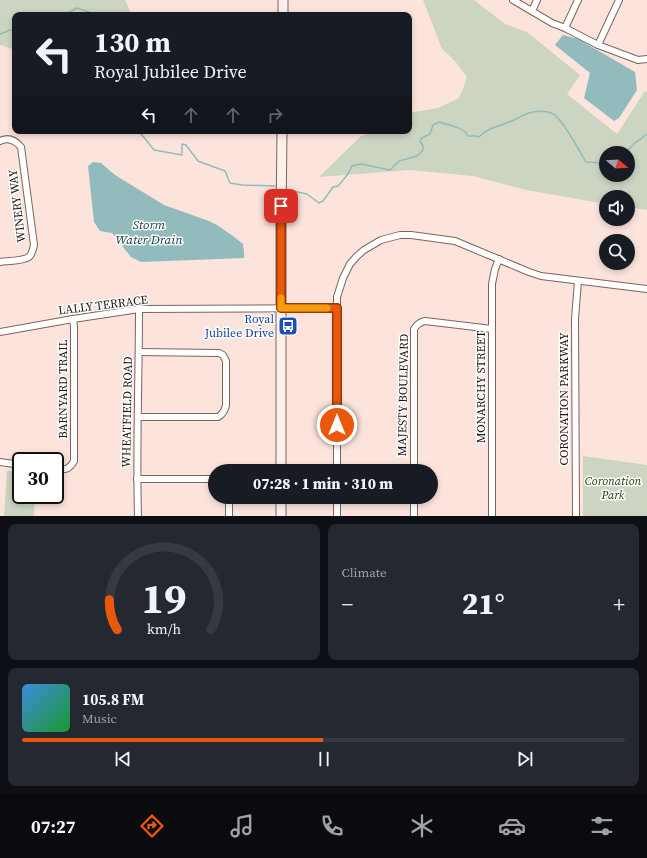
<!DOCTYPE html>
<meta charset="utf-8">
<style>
body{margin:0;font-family:"Source Serif 4",serif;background:#242831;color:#f1f3f6;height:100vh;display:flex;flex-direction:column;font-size:15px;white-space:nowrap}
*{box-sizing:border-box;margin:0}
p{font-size:13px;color:#9ea1a6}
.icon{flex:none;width:22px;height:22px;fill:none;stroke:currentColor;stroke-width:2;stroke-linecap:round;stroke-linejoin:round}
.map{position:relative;height:516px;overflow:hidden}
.details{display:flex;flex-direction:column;gap:8px;padding:8px;background:#0d0f14;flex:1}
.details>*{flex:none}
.hud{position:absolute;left:12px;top:12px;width:400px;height:122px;border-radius:8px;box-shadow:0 2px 6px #0003;background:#171b24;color:#f1f3f6;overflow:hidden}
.needle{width:26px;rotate:108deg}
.buttons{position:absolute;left:599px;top:146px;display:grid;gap:8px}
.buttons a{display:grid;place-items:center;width:36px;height:36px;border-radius:50%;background:#171b24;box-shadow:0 2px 6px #0003;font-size:20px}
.speed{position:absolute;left:12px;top:452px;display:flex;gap:8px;font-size:20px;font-weight:700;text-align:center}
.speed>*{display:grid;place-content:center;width:52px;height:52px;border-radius:50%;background:#171b24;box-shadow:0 2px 6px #0003;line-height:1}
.speed .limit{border:2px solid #111;border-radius:6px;background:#fff;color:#111}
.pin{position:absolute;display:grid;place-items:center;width:34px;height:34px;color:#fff;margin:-17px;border-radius:8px;box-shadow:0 2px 6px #0006}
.me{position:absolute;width:44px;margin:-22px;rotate:0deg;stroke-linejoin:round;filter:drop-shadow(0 0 3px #0008)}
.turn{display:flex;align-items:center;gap:14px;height:84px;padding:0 16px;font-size:18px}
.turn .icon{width:52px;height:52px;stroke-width:2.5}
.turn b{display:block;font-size:28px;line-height:34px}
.lanes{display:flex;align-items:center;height:38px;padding:0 16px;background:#0003;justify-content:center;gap:20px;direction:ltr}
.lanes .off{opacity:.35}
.big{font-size:30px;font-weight:800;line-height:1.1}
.details .card{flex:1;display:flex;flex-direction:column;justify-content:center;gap:6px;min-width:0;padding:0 14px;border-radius:8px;background:#242831}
.details .dial{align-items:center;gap:0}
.dial svg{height:104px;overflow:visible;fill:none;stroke:#363941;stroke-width:7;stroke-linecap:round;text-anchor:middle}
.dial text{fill:#f1f3f6;stroke:none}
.song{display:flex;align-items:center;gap:12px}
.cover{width:48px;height:48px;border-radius:6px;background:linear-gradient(135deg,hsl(210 70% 55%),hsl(130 70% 35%))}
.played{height:4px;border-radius:2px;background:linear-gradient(90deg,#ea580c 50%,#363941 50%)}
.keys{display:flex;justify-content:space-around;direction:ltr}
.heat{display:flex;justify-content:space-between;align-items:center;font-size:22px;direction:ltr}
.details .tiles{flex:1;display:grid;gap:8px;grid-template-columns:1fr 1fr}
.card:last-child{grid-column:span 2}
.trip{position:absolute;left:208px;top:464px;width:230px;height:40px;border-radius:20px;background:#171b24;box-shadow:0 2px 6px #0003;font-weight:800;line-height:40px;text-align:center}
.menu{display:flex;height:64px;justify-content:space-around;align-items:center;background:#090b0e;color:#9ea1a6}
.menu .icon{width:28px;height:28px}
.menu .current{color:#ea580c}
.menu b{font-size:18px;color:#f1f3f6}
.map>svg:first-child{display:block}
.green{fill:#cbd5c2;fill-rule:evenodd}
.water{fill:#92bbbe}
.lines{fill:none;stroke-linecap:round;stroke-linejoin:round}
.stream{stroke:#92bbbe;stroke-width:1.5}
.minor-casing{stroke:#7d645a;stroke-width:8}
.secondary-casing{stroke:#7d645a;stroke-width:11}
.minor{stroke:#fff;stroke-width:6}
.secondary{stroke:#fdefec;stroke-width:9}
.route-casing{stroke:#983908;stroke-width:10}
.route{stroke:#ea580c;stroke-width:7}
.slow{stroke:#f59e0b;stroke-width:7}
.labels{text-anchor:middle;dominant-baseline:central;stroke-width:3;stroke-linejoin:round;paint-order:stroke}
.street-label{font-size:12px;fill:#1e1410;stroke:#fff}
.transit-label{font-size:12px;fill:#164399;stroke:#fff;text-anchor:end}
.park-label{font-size:12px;font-style:italic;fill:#24380a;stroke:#fff}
.water-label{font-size:13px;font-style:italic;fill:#0f383b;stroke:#fff}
</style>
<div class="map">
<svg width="647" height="516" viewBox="0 0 647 516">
<rect width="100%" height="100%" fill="#fce4dc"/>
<g class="green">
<polygon points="0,0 125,0 132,15 15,15 15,50 0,45"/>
<path d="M423,0h51l31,24 22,8 53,43 -13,19 50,40 28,-43 2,1v118l-19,-3v-10h-22v7l-80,-14 -53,-14 -63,-6 -91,7 41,-40 11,-6h38v-18l29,-5 21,-10 4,-9 4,-12 -12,-16 -13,-12zM606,153h22v22h-22z"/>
<polygon points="583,456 647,465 647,516 583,516"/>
<polygon points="7,471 21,472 21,495 35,495 34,516 4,516"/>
</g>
<g class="water">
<polygon points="563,35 578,39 635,72 637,90 619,118 614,121 584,98 590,73 555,45"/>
<polygon points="93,162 101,163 115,175 164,205 209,221 217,225 233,236 243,244 244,253 244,258 141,262 131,257 112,233 100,231 94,222 88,166"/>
</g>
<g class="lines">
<g class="stream">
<polyline points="64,15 77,8 89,12 94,15"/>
<polyline points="0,34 10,30 15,30"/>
<polyline points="136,131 142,135 154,150 182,155 182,144 186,145 198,161 225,171 230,183 242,185 275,186"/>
<polyline points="625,153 635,143 647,134"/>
<path d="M293,191l14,3 12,9 4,-2 10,-14 5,-1 10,-12 4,-8 9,-2 29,6 9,-9 18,-5 6,-6v-4l-3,-5 2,-3 8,-4 3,-9 6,-3c9,3 25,5 29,14h8l3,1c8,-9 19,-10 30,-15 7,-2 13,-7 20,-9 6,-2 17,-3 24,1 9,4 27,38 33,48l17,1 3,-1"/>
</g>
<g class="minor-casing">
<g id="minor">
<polyline points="513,0 552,23 565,28 598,45 638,60 647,59"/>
<polyline points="532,11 537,0"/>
<polyline points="565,28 578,0"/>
<polyline points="598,45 619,0"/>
<path d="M0,141c8,-4 15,-1 21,6l13,98c-1,5 -2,9 -5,12 -6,4 -22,4 -29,5"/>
<polyline points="0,332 73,319 139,309 337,308"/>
<path d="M138,417h80c5,-3 7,-6 8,-12v-44l-3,-6 -4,-2 -80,-1"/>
<polyline points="0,462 21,465"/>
<path d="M55,469c10,1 14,1 19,-8v-134l-1,-8"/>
<polyline points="337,471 337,297 343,278 350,264 357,256 364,250 381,240 400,235 411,235 455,241 529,272 541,276 647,289"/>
<path d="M414,471v-142c3,-5 6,-7 11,-8l67,8"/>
<polyline points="137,479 215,479"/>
<polyline points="229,497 229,516"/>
<path d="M138,516c-2,-69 1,-138 1,-207"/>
<polyline points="337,516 337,497"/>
<polyline points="414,516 414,497"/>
<polyline points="492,516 492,284 495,269 499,259"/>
<polyline points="576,516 575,319 578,281"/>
</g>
</g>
<g class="secondary-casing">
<g id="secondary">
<polyline points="283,15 283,0"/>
<polyline points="281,471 281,221 282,131"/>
<polyline points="281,497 281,516"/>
</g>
</g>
<use href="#minor" class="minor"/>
<use href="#secondary" class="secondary"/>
</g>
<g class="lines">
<g class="route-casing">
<polyline id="route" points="281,206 281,308 337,308 337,425"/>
</g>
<use href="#route" class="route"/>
<polyline class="slow" points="281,298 281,308 327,308"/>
</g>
<defs>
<g id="bus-square" transform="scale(1)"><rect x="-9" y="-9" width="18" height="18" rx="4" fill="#1a4fb4" stroke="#fff"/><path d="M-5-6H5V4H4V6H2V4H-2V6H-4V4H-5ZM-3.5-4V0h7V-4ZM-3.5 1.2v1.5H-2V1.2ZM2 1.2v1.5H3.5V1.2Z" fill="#fff"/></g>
</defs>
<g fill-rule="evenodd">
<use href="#bus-square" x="288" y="326"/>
</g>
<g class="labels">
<g class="street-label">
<text transform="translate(17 206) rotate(-97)">WINERY WAY</text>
<text transform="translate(103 305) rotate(-7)">LALLY TERRACE</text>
<text transform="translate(481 387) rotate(-90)">MONARCHY STREET</text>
<text transform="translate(63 389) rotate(-90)">BARNYARD TRAIL</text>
<text transform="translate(403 395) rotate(-89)">MAJESTY BOULEVARD</text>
<text transform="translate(564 399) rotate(-90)">CORONATION PARKWAY</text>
<text transform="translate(127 412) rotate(-89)">WHEATFIELD ROAD</text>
</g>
<g class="transit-label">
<text x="274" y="319">Royal<tspan x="274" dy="14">Jubilee Drive</tspan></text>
</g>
<g class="park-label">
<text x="613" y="481">Coronation<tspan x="613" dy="14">Park</tspan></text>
</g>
<g class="water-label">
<text x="149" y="224">Storm<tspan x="149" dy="15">Water Drain</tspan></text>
</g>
</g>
</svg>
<div class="buttons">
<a><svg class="needle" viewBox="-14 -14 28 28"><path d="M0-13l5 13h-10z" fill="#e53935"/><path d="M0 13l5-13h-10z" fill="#9ea1a6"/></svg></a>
<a><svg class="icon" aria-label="sound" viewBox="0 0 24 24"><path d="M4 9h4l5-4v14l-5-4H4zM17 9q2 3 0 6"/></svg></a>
<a><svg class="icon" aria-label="search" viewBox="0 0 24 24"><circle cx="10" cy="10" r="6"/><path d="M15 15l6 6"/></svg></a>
</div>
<div class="speed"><div class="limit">30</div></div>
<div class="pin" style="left:281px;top:206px;background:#d93025"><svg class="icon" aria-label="arrive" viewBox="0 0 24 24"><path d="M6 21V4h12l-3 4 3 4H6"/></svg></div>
<svg class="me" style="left:337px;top:425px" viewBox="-20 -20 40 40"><circle r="17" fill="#ea580c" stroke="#fff" stroke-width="3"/><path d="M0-11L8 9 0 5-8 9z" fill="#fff"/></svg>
<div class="trip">07:28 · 1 min · 310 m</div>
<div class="hud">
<div class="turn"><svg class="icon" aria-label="left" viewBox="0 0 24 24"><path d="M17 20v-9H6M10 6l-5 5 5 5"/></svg><div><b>130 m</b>Royal Jubilee Drive</div></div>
<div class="lanes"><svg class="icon" aria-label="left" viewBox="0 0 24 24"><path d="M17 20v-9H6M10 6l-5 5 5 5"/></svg><svg class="icon off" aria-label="ahead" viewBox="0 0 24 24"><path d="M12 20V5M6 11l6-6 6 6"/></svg><svg class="icon off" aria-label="ahead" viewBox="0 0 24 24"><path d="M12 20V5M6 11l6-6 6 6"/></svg><svg class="icon off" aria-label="right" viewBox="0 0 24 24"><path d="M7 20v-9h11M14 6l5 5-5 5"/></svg></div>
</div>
</div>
<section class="details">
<div class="tiles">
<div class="card dial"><svg viewBox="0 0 100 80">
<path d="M14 69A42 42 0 1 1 86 69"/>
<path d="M14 69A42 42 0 0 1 8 46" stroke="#ea580c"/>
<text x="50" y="56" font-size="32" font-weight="700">19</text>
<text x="50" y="72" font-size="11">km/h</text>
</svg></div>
<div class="card"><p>Climate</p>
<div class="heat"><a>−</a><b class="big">21°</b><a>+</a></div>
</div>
<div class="card">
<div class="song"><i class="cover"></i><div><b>105.8 FM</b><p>Music</p></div></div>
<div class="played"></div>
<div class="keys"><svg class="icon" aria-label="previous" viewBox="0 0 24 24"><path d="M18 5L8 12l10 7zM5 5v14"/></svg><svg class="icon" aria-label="pause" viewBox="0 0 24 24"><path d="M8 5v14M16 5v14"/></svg><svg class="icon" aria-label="next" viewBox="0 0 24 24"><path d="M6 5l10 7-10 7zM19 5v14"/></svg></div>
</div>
</div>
</section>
<nav class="menu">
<b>07:27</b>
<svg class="icon current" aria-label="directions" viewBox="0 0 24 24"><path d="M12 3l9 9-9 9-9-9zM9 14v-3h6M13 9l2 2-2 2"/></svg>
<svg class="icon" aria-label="music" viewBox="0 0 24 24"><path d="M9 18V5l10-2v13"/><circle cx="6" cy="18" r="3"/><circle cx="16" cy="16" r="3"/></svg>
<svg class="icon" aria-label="phone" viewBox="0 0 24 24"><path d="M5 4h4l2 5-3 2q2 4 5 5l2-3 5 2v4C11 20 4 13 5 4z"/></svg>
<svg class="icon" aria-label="climate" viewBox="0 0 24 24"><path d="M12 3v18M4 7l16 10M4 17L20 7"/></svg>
<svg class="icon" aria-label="car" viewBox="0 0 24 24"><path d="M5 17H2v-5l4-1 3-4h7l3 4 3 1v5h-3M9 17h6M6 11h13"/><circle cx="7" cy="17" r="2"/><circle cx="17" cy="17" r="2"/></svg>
<svg class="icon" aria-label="filters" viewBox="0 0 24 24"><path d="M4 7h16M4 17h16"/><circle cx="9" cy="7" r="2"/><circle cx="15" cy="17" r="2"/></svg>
</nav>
